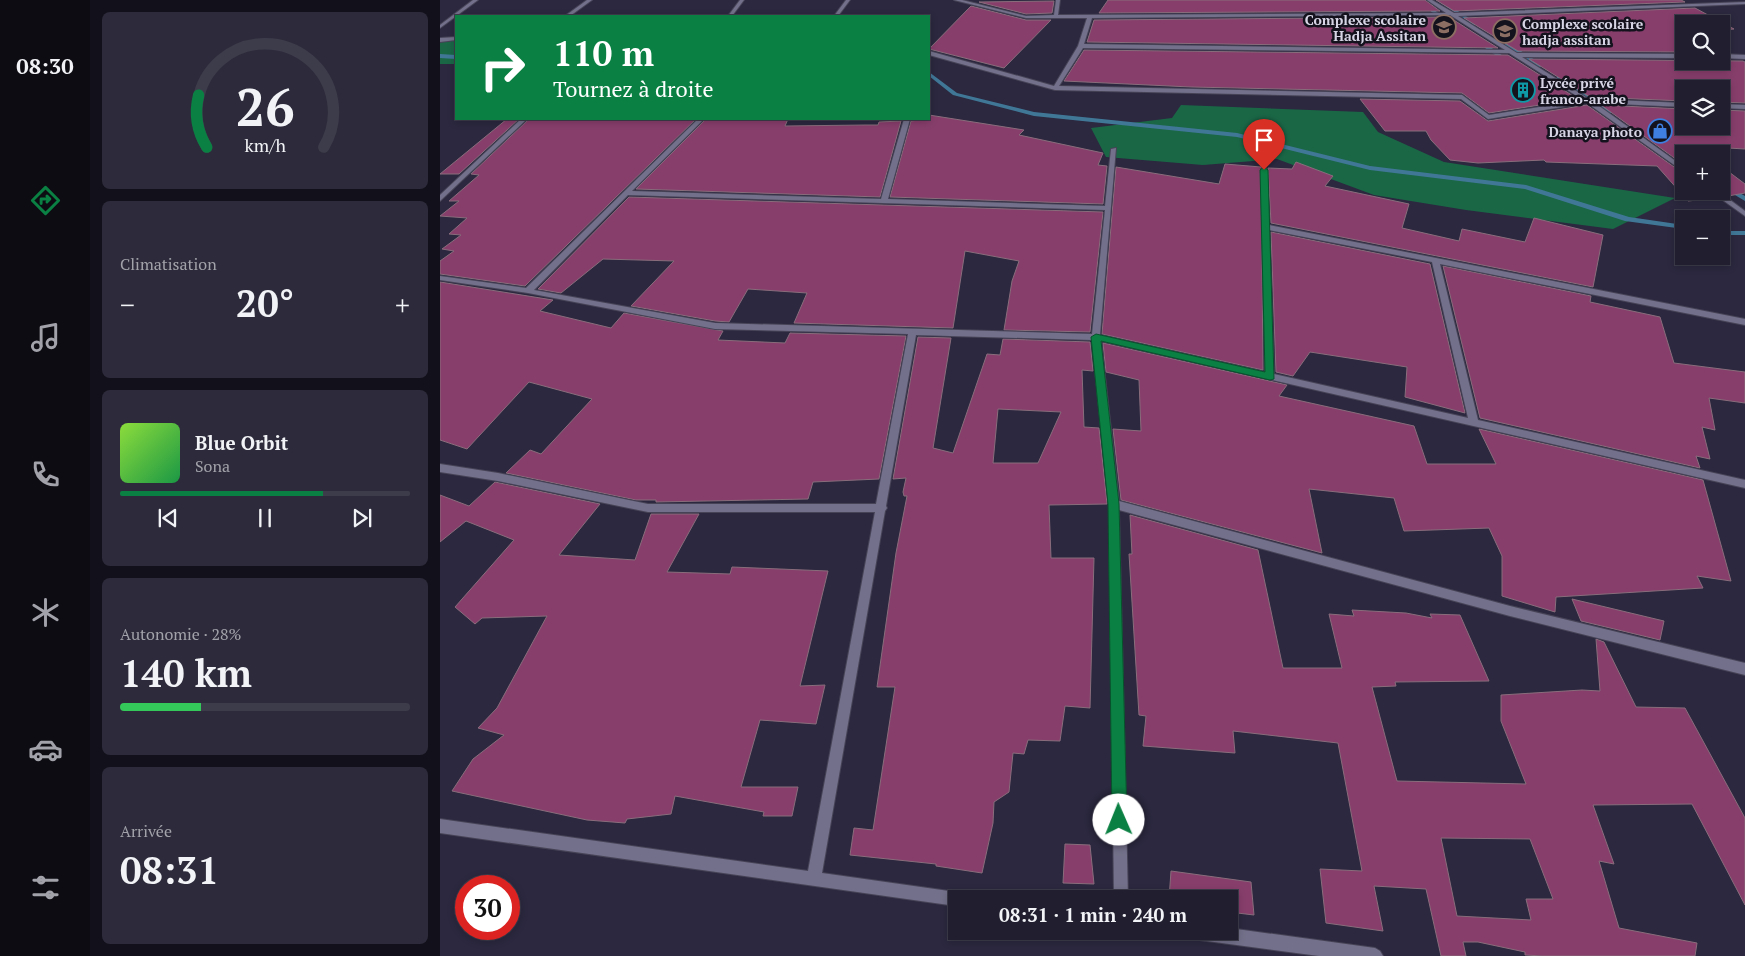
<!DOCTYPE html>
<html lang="fr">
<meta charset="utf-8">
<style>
body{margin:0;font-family:"PT Serif",serif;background:#2d2b3b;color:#f1f3f6;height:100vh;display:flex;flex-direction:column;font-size:19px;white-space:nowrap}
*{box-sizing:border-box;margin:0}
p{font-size:16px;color:#a2a2aa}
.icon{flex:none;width:28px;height:28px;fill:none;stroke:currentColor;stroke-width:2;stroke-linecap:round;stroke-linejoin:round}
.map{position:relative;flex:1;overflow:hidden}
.sheet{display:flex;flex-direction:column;gap:12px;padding:12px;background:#12101a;width:350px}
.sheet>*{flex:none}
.banner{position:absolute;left:15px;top:15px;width:475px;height:105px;border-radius:0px;box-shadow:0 2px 8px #0003,0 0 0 1px #3d3c4b;background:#0b8043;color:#fff;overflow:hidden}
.tools{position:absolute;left:1235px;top:15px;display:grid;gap:10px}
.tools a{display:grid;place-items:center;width:55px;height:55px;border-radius:0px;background:#201e2f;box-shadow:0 2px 8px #0003,0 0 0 1px #3d3c4b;font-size:25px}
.speed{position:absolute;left:15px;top:875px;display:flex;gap:10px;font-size:25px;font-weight:700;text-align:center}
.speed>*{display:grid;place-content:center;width:65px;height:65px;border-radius:50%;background:#201e2f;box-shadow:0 2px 8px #0003,0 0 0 1px #3d3c4b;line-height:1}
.speed .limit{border:8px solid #d22;background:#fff;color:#111}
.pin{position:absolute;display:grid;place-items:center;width:42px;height:42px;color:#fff;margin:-51px -21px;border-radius:50% 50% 50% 0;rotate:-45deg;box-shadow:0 0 5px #0007}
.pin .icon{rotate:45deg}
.me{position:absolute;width:55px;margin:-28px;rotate:359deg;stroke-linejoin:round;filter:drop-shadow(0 0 4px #0008)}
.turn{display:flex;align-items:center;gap:18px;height:105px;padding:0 15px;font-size:22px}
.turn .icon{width:65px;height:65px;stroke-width:2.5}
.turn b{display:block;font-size:35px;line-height:42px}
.big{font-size:38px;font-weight:600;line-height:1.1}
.sheet .tile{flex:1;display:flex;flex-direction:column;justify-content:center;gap:8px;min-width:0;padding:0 18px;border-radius:8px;background:#2d2b3b}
.sheet .dial{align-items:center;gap:0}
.dial svg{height:130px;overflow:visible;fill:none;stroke:#3d3c4b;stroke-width:7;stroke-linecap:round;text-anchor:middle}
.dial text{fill:#f1f3f6;stroke:none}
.song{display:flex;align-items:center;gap:15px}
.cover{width:60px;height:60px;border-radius:8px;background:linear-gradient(135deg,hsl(90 70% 55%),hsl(140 70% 35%))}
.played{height:5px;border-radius:2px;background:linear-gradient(90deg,#0b8043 70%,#3d3c4b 70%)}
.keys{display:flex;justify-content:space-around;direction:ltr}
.heat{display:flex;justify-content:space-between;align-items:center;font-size:28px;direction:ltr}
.charge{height:8px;border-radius:4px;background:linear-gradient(90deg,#34c759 28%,#3d3c4b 0)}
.trip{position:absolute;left:508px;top:890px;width:290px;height:50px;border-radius:0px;background:#201e2f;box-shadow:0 2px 8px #0003,0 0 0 1px #3d3c4b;font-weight:600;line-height:50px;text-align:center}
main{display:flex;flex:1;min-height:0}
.tabs{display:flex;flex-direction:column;width:90px;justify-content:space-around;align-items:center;background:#0d0c13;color:#a2a2aa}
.tabs .icon{width:35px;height:35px}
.tabs .selected{color:#0b8043}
.tabs b{font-size:22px;color:#f1f3f6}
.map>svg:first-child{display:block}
.forest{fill:#1a6746}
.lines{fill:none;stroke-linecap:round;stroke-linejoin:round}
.stream{fill:#407797;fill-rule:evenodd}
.building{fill:#873e6b;stroke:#896d7c;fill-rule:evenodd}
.minor-casing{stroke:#474357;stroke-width:2}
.minor{fill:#73708b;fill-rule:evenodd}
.route{fill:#0b8043;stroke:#07532c}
.labels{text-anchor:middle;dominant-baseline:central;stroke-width:5;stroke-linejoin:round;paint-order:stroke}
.far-poi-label{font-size:14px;font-weight:bold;fill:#d7d5e5;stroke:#13121d;text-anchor:end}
</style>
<main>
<nav class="tabs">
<b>08:30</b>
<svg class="icon selected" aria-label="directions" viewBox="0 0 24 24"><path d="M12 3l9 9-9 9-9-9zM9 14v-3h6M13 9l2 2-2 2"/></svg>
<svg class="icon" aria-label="music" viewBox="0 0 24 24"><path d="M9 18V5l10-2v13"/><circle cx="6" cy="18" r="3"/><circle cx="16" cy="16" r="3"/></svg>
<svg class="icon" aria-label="phone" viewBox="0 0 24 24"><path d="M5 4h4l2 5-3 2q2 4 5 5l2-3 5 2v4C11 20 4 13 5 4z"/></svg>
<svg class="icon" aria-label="climate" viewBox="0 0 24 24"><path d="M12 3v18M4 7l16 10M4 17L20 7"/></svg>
<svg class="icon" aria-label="car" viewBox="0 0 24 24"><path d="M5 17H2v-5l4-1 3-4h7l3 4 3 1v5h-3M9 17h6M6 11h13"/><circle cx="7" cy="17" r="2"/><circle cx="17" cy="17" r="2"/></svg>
<svg class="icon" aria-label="filters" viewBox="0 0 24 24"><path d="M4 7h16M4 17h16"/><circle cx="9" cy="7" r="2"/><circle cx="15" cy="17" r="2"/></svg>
</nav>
<section class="sheet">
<div class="tile dial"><svg viewBox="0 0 100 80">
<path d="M14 69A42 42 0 1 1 86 69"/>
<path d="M14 69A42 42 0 0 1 9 37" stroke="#0b8043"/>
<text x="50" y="56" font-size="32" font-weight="700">26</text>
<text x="50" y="72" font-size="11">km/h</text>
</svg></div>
<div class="tile"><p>Climatisation</p>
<div class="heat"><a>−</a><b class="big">20°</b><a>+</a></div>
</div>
<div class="tile">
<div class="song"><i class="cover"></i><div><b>Blue Orbit</b><p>Sona</p></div></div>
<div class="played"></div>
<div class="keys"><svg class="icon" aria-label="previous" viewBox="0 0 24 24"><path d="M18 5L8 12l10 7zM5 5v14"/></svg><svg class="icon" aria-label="pause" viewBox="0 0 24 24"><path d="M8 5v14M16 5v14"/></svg><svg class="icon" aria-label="next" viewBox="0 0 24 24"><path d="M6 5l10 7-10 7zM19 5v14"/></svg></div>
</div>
<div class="tile"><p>Autonomie · 28%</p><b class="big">140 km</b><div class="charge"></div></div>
<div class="tile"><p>Arrivée</p><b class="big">08:31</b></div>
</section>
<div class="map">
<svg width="1305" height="956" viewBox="0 0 1305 956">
<rect width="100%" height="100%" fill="#2b283f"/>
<g class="forest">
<polygon points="0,40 16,41 16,64 0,64"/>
<polygon points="741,105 923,112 938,132 1004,162 1235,198 1173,229 1026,210 934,195 837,159 763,165 666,157 651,128 732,118"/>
</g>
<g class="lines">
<g class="stream">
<polygon points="975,0 980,0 1014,24 1010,25"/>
<polygon points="996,0 1001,0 1038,24 1034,25"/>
<polygon points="1035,39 1039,39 1073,63 1068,64 1035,41"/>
<polygon points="1065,43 1069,43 1104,66 1099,67 1065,45"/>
<polygon points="0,54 16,55 16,59 0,58"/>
<polygon points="489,72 517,93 594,112 797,133 930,166 1086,185 1189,217 1244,225 1244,229 1185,221 1085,189 930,170 797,137 594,116 513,95 489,76"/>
<polygon points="1119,76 1121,77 1175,112 1170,113 1117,79 1117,77"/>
<polygon points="1285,187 1289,187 1305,196 1305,201 1285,189"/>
<rect x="1281" y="231" width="24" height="4"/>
</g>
</g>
<g class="building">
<polygon points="668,0 985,0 1000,11 659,13"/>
<polygon points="996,0 1241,0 1245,2 1014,11"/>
<polygon points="614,1 612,13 586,14 539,2"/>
<polygon points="531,6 586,20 611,20 564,68 489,49"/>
<polygon points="1255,8 1294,29 1281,30 1281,24 1244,24 1244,52 1078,51 1024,18"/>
<polygon points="1009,17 1058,48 647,42 654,20"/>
<polygon points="644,50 1068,55 1138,99 1049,113 1022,93 751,87 624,81"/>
<polygon points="1089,59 1303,61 1305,62 1305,103 1281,102 1281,89 1244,89 1244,101 1150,97"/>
<polygon points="920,99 1020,101 1048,121 1147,105 1244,174 1244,191 1268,191 1277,198 1248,201 1217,166 1106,162 1104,160 1038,163 1010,160 991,140 986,131 945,131"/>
<polygon points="1161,105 1244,109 1244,126 1281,126 1281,110 1305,111 1305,149 1254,146 1264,154 1244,154 1244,165"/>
<polygon points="489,115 584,130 579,135 663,153 658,165 667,166 663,204 450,197 471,121 489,119"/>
<polygon points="67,119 79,119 19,174 0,174"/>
<polygon points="89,119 256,119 85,286 0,274 0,261 14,251 2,249 21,235 9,234 27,218 0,216 19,201 9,201 39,175 31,174"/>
<polygon points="266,119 348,119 345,126 425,125 438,125 439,122 461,121 440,197 196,189"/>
<polygon points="856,162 893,176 885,186 969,204 962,228 1019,241 1022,229 1085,242 1094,218 1163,235 1153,287 831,223 828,168 852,169"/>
<polygon points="785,164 821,167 823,370 662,334 676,167 779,184"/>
<polygon points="1281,166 1305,184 1305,193 1288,196 1281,191"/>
<polygon points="189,197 663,212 650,332 564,330 572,281 579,261 525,251 513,328 354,323 367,293 308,289 289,322 275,321 191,306 234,261 163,259 121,293 98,289"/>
<polygon points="831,232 990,264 1025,413 965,397 967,367 870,352 853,376 836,372"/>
<polygon points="1003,266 1151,296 1150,302 1220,317 1234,363 1305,372 1305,403 1269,398 1275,430 1262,427 1270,459 1256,456 1260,468 1040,418"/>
<polygon points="0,282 113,300 100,311 171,328 184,313 283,331 278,340 345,343 350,333 466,336 439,479 373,482 368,499 216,502 216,500 196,500 66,473 90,450 101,454 152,399 89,382 27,449 0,440"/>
<path d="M478,337l33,1 -18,110 20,5 34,-99 13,1 3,-16 87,3 3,29 -11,-1 2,57 15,1 8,76 -58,1 2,53h43l-4,150 -25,-2 -5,35 -32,-1 -4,14 -11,-1 -4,39 -15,10 -1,21 -11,50 -46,-7v-2l-86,-9 4,-27 19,2 22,-143h-18l19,-134 11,-57h-3l-1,-4 3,-14 -13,1zM558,409l63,3 -23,51h-45z"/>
<polygon points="663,343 847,385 839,396 974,426 987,464 1056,464 1039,429 1263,480 1291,581 1257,576 1263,588 1116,597 1115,612 1062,596 1062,556 1049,528 964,531 954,498 869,489 882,553 681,500 673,429 701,431 699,380 666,372"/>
<polygon points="55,482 160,504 119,555 195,560 211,514 259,514 227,572 290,574 292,567 388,571 360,686 385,685 376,724 320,720 301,787 358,787 352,816 323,816 324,812 235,796 231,814 187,819 185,823 147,820 12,791 33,759 64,735 38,728 57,708 107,616 42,618 35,624 15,607 74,540 26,521 0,542 0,495 29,506"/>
<path d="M690,515l128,35 25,118h59l-13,-54 25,2 -2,-6 54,3 26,5 -2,-4 30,1 29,66 -94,1 1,4 -24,1 25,94 129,3 -25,-63v-26l81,-5 18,1 -4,-52 8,3 32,65 49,1 60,110v87l-53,-101 -99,1 21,59 -15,-3 20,67 78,15 -2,13h-152l-18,-1v-3l-47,-10h-15l3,14h-25l-15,-67 -52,-3 9,45 -57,-8 -6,-54 42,2 -24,-128 -105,-12 2,22 -92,-7 3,-30 -7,-1 -10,-161h3zM1001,838l89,1 23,60h-27l5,21 -74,-4z"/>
<polygon points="1132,599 1224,621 1220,640 1141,621"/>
<polygon points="625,844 650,845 654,884 623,883"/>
<polygon points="731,871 811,882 814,915 789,912 789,899 729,899"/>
</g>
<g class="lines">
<g class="minor-casing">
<g id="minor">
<polygon points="33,0 38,0 0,28 0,25"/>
<polygon points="147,0 152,0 130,16 125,16"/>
<polygon points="300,0 304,0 292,16 288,16"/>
<polygon points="406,0 410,0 398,16 394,16"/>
<path d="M514,0h8l64,16 28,-1 2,-15h4l-2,15 388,-2 -19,-13h5l22,13 291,-11v2l-287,12 59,37 167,1v4l-162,-1 67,42 95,4v4l-89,-4 89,64v5l-97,-69 -99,16 -27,-20 -406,-9 -126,-35v-4l125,35 24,-40 9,-28h-61zM1010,15l55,35 -421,-6 8,-26zM643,48l426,5 74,47 -94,15 -27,-20 -403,-9z"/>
<polygon points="16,37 16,40 0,42 0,38"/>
<polygon points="1281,54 1305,55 1305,59 1281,58"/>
<polygon points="1281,104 1305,105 1305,109 1281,108"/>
<polygon points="81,119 87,119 0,201 0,195"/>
<path d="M258,119h6l-72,72 249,8 23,-80h6l-22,80 217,7 6,-57 5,-1 -16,187 165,37 -4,-203 3,-2 3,2 2,56 476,94v6l-305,-61 38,156 267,60v8l-644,-147 18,160 391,105 235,57v12l-235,-59 -391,-106 9,389h-14l-5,-395 -17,-164 -176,-5 -30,171 1,2 -2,3 -63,362 134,19 5,2 2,5h-7v7l-516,-73v-14l368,52 67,-359h-227l-150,-31 -58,-9v-8l58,9 150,31h228l32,-170 -193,-5 -187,-36 -88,-13v-4l86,12zM188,195l477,15 -13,124 -377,-11 -181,-33zM829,230l163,32 36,156 -194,-44z"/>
<polygon points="1270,191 1278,191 1305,211 1305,216"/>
<polygon points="789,928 935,948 940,951 943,956 879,956 752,939 747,936 745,931 789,931"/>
</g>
</g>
<use href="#minor" class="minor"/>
</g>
<polygon class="route" points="824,167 828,170 834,379 830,380 661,341 679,504 687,820 685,825 679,828 674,825 672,820 668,504 651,337 656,334 825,372 820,170"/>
<defs>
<g id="school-ring" transform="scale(1.25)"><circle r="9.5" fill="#13121d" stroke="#8d6e63" stroke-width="1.5"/><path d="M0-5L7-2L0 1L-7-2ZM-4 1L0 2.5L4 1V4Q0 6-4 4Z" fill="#8d6e63"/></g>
<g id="building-ring" transform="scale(1.25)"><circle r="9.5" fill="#13121d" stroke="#0f9aa8" stroke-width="1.5"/><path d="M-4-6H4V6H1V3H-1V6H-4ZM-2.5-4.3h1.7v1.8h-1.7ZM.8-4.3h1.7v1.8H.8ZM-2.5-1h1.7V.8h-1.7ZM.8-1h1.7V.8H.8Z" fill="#0f9aa8"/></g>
<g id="shop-ring" transform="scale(1.25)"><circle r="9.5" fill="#13121d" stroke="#3f7fe0" stroke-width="1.5"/><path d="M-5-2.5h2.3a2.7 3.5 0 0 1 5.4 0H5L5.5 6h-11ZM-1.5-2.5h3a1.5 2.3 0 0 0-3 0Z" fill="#3f7fe0"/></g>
</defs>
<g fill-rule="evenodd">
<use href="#school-ring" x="1004" y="27"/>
<use href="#school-ring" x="1065" y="31"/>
<use href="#building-ring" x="1083" y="90"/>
<use href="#shop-ring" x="1220" y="131"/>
</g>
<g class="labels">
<g class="far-poi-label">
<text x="986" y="19">Complexe scolaire<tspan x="986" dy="16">Hadja Assitan</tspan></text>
<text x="1082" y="23" text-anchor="start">Complexe scolaire<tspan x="1082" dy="16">hadja assitan</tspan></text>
<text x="1100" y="82" text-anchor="start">Lycée privé<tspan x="1100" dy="16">franco-arabe</tspan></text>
<text x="1202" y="131">Danaya photo</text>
</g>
</g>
</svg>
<div class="tools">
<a><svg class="icon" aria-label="search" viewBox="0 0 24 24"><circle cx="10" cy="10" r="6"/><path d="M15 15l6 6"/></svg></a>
<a><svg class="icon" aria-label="layers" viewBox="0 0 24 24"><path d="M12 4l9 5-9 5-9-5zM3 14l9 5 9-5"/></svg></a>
<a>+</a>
<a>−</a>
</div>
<div class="speed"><div class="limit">30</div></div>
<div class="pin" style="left:824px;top:170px;background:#d93025"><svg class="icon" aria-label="arrive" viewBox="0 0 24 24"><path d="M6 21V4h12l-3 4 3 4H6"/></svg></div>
<svg class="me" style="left:679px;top:820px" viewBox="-20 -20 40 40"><circle r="19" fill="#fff"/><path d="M0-13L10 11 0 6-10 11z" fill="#0b8043"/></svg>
<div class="trip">08:31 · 1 min · 240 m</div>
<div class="banner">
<div class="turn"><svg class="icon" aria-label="right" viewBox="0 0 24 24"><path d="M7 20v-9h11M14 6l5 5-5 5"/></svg><div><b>110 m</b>Tournez à droite</div></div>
</div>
</div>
</main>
